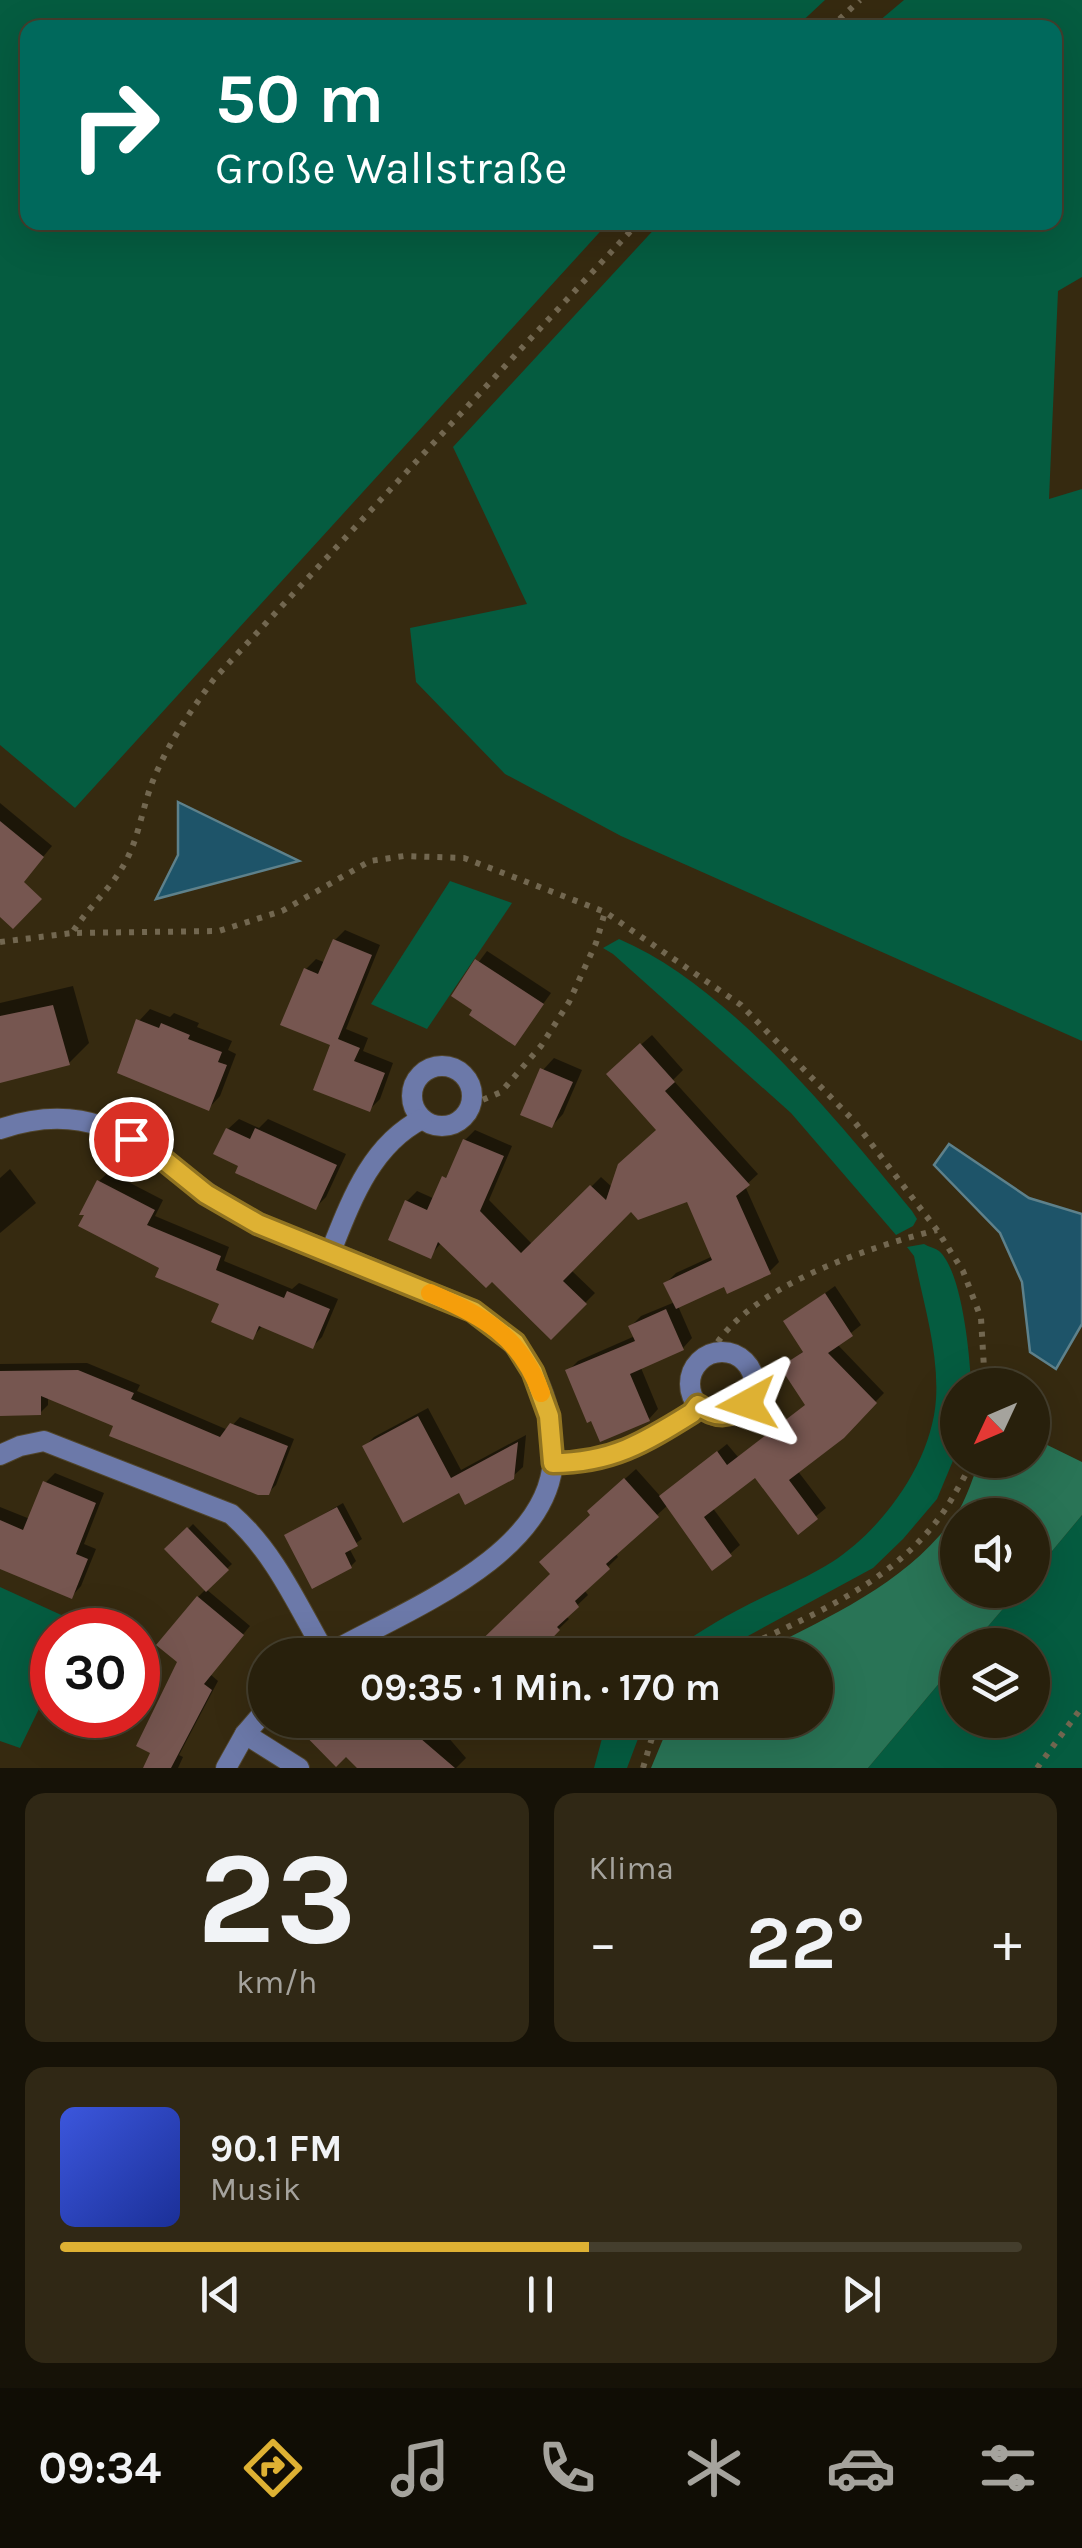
<!DOCTYPE html>
<html lang="de">
<meta charset="utf-8">
<style>
body{margin:0;font-family:Karla,sans-serif;background:#302815;color:#f1f3f6;height:100vh;display:flex;flex-direction:column;font-size:38px;white-space:nowrap}
*{box-sizing:border-box;margin:0}
p{font-size:32px;color:#a5a39d}
.icon{flex:none;width:55px;height:55px;fill:none;stroke:currentColor;stroke-width:2;stroke-linecap:round;stroke-linejoin:round}
.map{position:relative;height:1768px;overflow:hidden}
.panel{display:flex;flex-direction:column;gap:25px;padding:25px;background:#161207;flex:1}
.panel>*{flex:none}
.hud{position:absolute;left:20px;top:20px;width:1042px;height:210px;border-radius:20px;box-shadow:0 10px 40px #0002,0 0 0 2px #443e2d;background:#00695c;color:#fff;overflow:hidden}
.needle{width:65px;rotate:226deg}
.buttons{position:absolute;left:940px;top:1368px;display:grid;gap:20px}
.buttons a{display:grid;place-items:center;width:110px;height:110px;border-radius:50%;background:#28200c;box-shadow:0 10px 40px #0002,0 0 0 2px #443e2d;font-size:50px}
.speed{position:absolute;left:30px;top:1608px;display:flex;gap:20px;font-size:50px;font-weight:700;text-align:center}
.speed>*{display:grid;place-content:center;width:130px;height:130px;border-radius:50%;background:#28200c;box-shadow:0 10px 40px #0002,0 0 0 2px #443e2d;line-height:1}
.speed .limit{border:15px solid #d22;background:#fff;color:#111}
.pin{position:absolute;display:grid;place-items:center;width:85px;height:85px;color:#fff;margin:-42px;border:5px solid #fff;border-radius:50%;box-shadow:0 2px 10px #0007}
.me{position:absolute;width:110px;margin:-55px;rotate:265deg;stroke-linejoin:round;filter:drop-shadow(0 0 8px #0008)}
.turn{display:flex;align-items:center;gap:35px;height:210px;padding:0 30px;font-size:45px}
.turn .icon{width:130px;height:130px;stroke-width:2.5}
.turn b{display:block;font-size:70px;line-height:85px}
.big{font-size:75px;font-weight:700;line-height:1.1}
.panel .tile{flex:1;display:flex;flex-direction:column;justify-content:center;gap:15px;min-width:0;padding:0 35px;border-radius:20px;background:#302815}
.panel .dial{align-items:center;gap:0}
.dial b{font-size:130px;line-height:1}
.song{display:flex;align-items:center;gap:30px}
.cover{width:120px;height:120px;border-radius:15px;background:linear-gradient(135deg,hsl(230 70% 55%),hsl(230 70% 35%))}
.played{height:10px;border-radius:5px;background:linear-gradient(90deg,#deb133 55%,#443e2d 55%)}
.keys{display:flex;justify-content:space-around;direction:ltr}
.heat{display:flex;justify-content:space-between;align-items:center;font-size:55px;direction:ltr}
.panel .tiles{flex:1;display:grid;gap:25px;grid-template-columns:1fr 1fr}
.tile:last-child{grid-column:span 2}
.trip{position:absolute;left:248px;top:1638px;width:585px;height:100px;border-radius:50px;background:#28200c;box-shadow:0 10px 40px #0002,0 0 0 2px #443e2d;font-weight:700;line-height:100px;text-align:center}
.menu{display:flex;height:160px;justify-content:space-around;align-items:center;background:#100d05;color:#a5a39d}
.menu .icon{width:70px;height:70px}
.menu .current{color:#deb133}
.menu b{font-size:45px;color:#f1f3f6}
.map>svg:first-child{display:block}
.green{fill:#055c40}
.forest{fill:#297456}
.water{fill:#1e5469;stroke:#5e818b;stroke-width:2.5}
.shadow{fill:#0007}
.building{fill:#765650}
.lines{fill:none;stroke-linecap:round;stroke-linejoin:round}
.minor-casing{stroke:#50452c;stroke-width:22}
.path{stroke:#726750;stroke-width:6;stroke-dasharray:5 8;stroke-linecap:butt}
.minor{stroke:#6c79a9;stroke-width:20}
.route-casing{stroke:#907321;stroke-width:25}
.route{stroke:#deb133;stroke-width:18}
.slow{stroke:#f59e0b;stroke-width:18}
</style>
<div class="map">
<svg width="1082" height="1768" viewBox="0 0 1082 1768">
<rect width="100%" height="100%" fill="#362a10"/>
<g class="green">
<polygon points="0,0 825,0 795,28 28,28 28,222 608,223 75,808 0,745"/>
<polygon points="904,0 1082,0 1082,277 1058,291 1049,499 1082,489 1082,1041 621,836 505,774 416,682 410,628 527,604 453,447 660,223 1055,222 1055,28 872,27"/>
<polygon points="450,881 512,903 427,1029 371,1004"/>
<path d="M619,939c110,47 217,180 293,272l5,8 -4,7 -17,9 -105,-122 -178,-159 -10,-6z"/>
<path d="M924,1244c5,3 11,4 15,7 23,20 31,104 32,134h-13l-1,66 -20,48 -34,40 -30,29 -160,87h-49c24,-15 47,-31 72,-44 31,-17 66,-30 96,-49 51,-33 100,-100 104,-163 3,-47 -13,-97 -22,-143l-7,-9z"/>
<polygon points="1082,1515 1082,1768 868,1768 957,1662 958,1720 1032,1720 1032,1645 972,1645 1019,1590 1032,1590 1033,1574"/>
<polygon points="0,1587 81,1624 78,1630 52,1630 52,1682 20,1748 0,1741"/>
<polygon points="607,1720 645,1720 627,1768 594,1768"/>
</g>
<path class="forest" d="M1033,1438l49,24v53l-49,59 -1,-59h-74v75h61l-47,55h-14l-1,17 -89,106h-217l20,-48h144v-65h-61c74,-38 158,-73 205,-145 9,-15 14,-34 21,-50h52z"/>
<g class="water">
<polygon points="178,802 299,861 156,899 178,855"/>
<polygon points="949,1144 1029,1198 1082,1214 1082,1324 1056,1369 1030,1352 1022,1282 1000,1233 934,1165"/>
</g>
<g class="shadow">
<polygon points="0,803 52,846 24,880 0,878"/>
<polygon points="345,930 380,945 346,1029 368,1038 363,1051 393,1063 380,1099 370,1109 333,1044 306,969 316,959 326,963 335,940"/>
<polygon points="487,951 551,993 515,1043 454,995"/>
<polygon points="73,986 89,1043 69,1063 0,1080 0,1003"/>
<polygon points="150,1009 170,1017 174,1013 199,1023 197,1027 232,1041 228,1050 236,1054 220,1096 209,1108 139,1021"/>
<polygon points="652,1035 683,1070 673,1080 758,1174 745,1186 779,1262 769,1272 726,1283 678,1306 692,1338 683,1348 641,1368 658,1409 649,1419 568,1371 578,1361 635,1336 631,1326 641,1316 675,1302 666,1283 676,1273 713,1256 688,1199 632,1209 571,1270 595,1293 551,1337 492,1279 442,1242 430,1256 407,1201 417,1191 435,1199 465,1140 475,1130 512,1146 489,1200 533,1245 601,1177 613,1188 659,1130 619,1064"/>
<polygon points="554,1058 582,1070 563,1114 552,1126 543,1070"/>
<polygon points="239,1119 259,1128 268,1119 346,1154 326,1197 316,1207 241,1165 228,1129"/>
<polygon points="10,1169 36,1203 0,1233 0,1178"/>
<polygon points="109,1172 163,1200 155,1216 229,1247 224,1261 292,1289 299,1283 338,1299 322,1337 313,1346 263,1325 253,1337 222,1302 162,1267 88,1212 83,1212 99,1181"/>
<polygon points="835,1286 861,1325 837,1344 884,1393 842,1436 797,1470 826,1508 798,1531 755,1475 712,1507 740,1545 730,1554 668,1505 615,1553 618,1557 584,1590 588,1595 566,1616 569,1619 532,1655 468,1655 553,1574 600,1501 636,1469 661,1497 727,1444 738,1457 808,1404 783,1367 805,1350 786,1321"/>
<polygon points="87,1363 140,1385 137,1391 228,1430 240,1417 294,1439 276,1485 268,1493 48,1397 48,1405 40,1413 0,1413 0,1364"/>
<polygon points="428,1408 461,1470 526,1435 523,1467 512,1477 460,1490 365,1446 374,1437"/>
<polygon points="55,1473 104,1493 84,1544 96,1549 81,1586 72,1596 0,1567 0,1507 30,1519 45,1483"/>
<polygon points="343,1503 362,1539 349,1548 356,1561 351,1566 287,1535"/>
<polygon points="193,1524 232,1564 206,1588 168,1549"/>
<polygon points="206,1589 250,1626 210,1674 218,1681 179,1755 183,1757 178,1768 146,1768 198,1597"/>
<polygon points="310,1720 419,1720 442,1740 447,1736 466,1758 456,1768 360,1768"/>
</g>
<g class="building">
<polygon points="0,821 44,857 24,882 42,899 13,929 0,917"/>
<polygon points="333,939 372,955 338,1039 360,1048 354,1061 385,1073 370,1112 313,1090 330,1045 280,1025 304,968 318,974"/>
<polygon points="475,959 544,1004 515,1046 469,1015 472,1010 451,996"/>
<polygon points="53,1005 70,1065 0,1083 0,1016"/>
<polygon points="136,1019 159,1028 161,1023 190,1035 188,1039 222,1052 218,1062 227,1065 209,1111 117,1073"/>
<polygon points="640,1043 675,1082 665,1091 750,1185 736,1196 771,1274 727,1294 724,1287 676,1309 663,1283 712,1260 687,1202 638,1220 631,1212 563,1281 587,1304 551,1340 492,1282 486,1288 438,1242 431,1259 388,1240 405,1200 427,1210 442,1176 446,1178 463,1139 504,1156 480,1211 521,1253 590,1185 606,1200 618,1164 656,1130 606,1074"/>
<polygon points="540,1068 573,1082 552,1128 520,1115"/>
<polygon points="226,1128 250,1139 255,1128 337,1165 316,1210 235,1173 238,1166 213,1154"/>
<polygon points="97,1180 155,1210 147,1225 221,1256 216,1270 284,1298 287,1291 330,1309 313,1349 259,1326 253,1340 211,1322 219,1304 155,1277 159,1268 78,1226 84,1215 79,1215"/>
<polygon points="825,1293 853,1336 828,1353 877,1403 844,1438 789,1480 818,1519 798,1535 755,1478 704,1517 732,1556 712,1571 659,1496 717,1451 727,1465 805,1405 780,1367 803,1352 783,1321"/>
<polygon points="666,1309 684,1350 630,1374 650,1421 600,1442 591,1421 587,1423 565,1370 635,1341 628,1326"/>
<polygon points="78,1370 134,1393 131,1399 220,1437 230,1423 288,1446 269,1495 258,1495 109,1436 113,1426 41,1396 41,1415 0,1416 0,1371"/>
<polygon points="418,1416 451,1478 518,1442 514,1479 465,1505 459,1493 403,1523 362,1446"/>
<polygon points="624,1478 659,1517 606,1564 610,1569 575,1601 579,1607 557,1627 560,1630 536,1655 466,1655 550,1574 539,1562 590,1515 587,1511"/>
<polygon points="43,1481 96,1503 76,1554 88,1559 72,1599 0,1569 0,1520 23,1530"/>
<polygon points="337,1507 358,1546 345,1553 352,1568 312,1589 284,1535"/>
<polygon points="187,1527 229,1570 206,1592 164,1549"/>
<polygon points="197,1596 244,1635 204,1684 212,1690 171,1768 143,1768 150,1753 136,1746 177,1662 156,1645"/>
<polygon points="290,1720 399,1720 455,1768 357,1768 346,1757 336,1767"/>
</g>
<g class="lines">
<g class="minor-casing">
<g id="minor">
<circle cx="442" cy="1096" r="30"/>
<path d="M0,1129c119,-41 164,49 258,94 22,11 47,18 71,28 30,12 60,25 91,38 18,7 39,13 56,24 41,27 71,66 75,117 0,10 2,21 2,30 -5,98 -154,153 -227,195"/>
<path d="M331,1251c20,-50 40,-106 91,-132"/>
<circle cx="722" cy="1384" r="32"/>
<path d="M0,1455l20,-9 24,-5 187,73c43,37 67,92 95,141"/>
<path d="M553,1463c58,0 91,-20 139,-50l6,-8"/>
<polyline points="245,1734 299,1768"/>
<polyline points="226,1768 245,1734 265,1711"/>
</g>
</g>
<g class="path">
<polyline points="830,28 860,0"/>
<path d="M639,222l-425,457c-23,31 -45,63 -60,99 -11,26 -14,55 -27,81 -14,28 -38,47 -55,74l147,-2 63,-20 88,-50 34,-5 60,2 141,54 136,93 113,116 83,109 26,41 18,47 4,67"/>
<polyline points="0,942 72,933"/>
<polyline points="471,1105 501,1092 541,1046 569,1002 596,943 605,912"/>
<path d="M711,1353c34,-66 159,-106 226,-123"/>
<path d="M728,1655c83,-40 178,-75 226,-160 6,-11 14,-22 17,-35"/>
<polyline points="643,1768 654,1731 660,1720"/>
<polyline points="1037,1768 1082,1707"/>
</g>
<use href="#minor" class="minor"/>
</g>
<g class="lines">
<g class="route-casing">
<path id="route" d="M131,1139l23,13 52,42 52,30 215,87 42,32 18,29 16,44 4,47c58,0 91,-20 139,-50l6,-8c17,13 32,14 49,-1"/>
</g>
<use href="#route" class="route"/>
<path class="slow" d="M430,1293c53,23 90,43 111,100"/>
</g>
</svg>
<div class="buttons">
<a><svg class="needle" viewBox="-14 -14 28 28"><path d="M0-13l5 13h-10z" fill="#e53935"/><path d="M0 13l5-13h-10z" fill="#a5a39d"/></svg></a>
<a><svg class="icon" aria-label="sound" viewBox="0 0 24 24"><path d="M4 9h4l5-4v14l-5-4H4zM17 9q2 3 0 6"/></svg></a>
<a><svg class="icon" aria-label="layers" viewBox="0 0 24 24"><path d="M12 4l9 5-9 5-9-5zM3 14l9 5 9-5"/></svg></a>
</div>
<div class="speed"><div class="limit">30</div></div>
<div class="pin" style="left:131px;top:1139px;background:#d93025"><svg class="icon" aria-label="arrive" viewBox="0 0 24 24"><path d="M6 21V4h12l-3 4 3 4H6"/></svg></div>
<svg class="me" style="left:747px;top:1404px" viewBox="-20 -20 40 40"><path d="M0-17L14 15 0 8-14 15z" fill="#deb133" stroke="#fff" stroke-width="4"/></svg>
<div class="trip">09:35 · 1 Min. · 170 m</div>
<div class="hud">
<div class="turn"><svg class="icon" aria-label="right" viewBox="0 0 24 24"><path d="M7 20v-9h11M14 6l5 5-5 5"/></svg><div><b>50 m</b>Große Wallstraße</div></div>
</div>
</div>
<section class="panel">
<div class="tiles">
<div class="tile dial"><b>23</b><p>km/h</p></div>
<div class="tile"><p>Klima</p>
<div class="heat"><a>−</a><b class="big">22°</b><a>+</a></div>
</div>
<div class="tile">
<div class="song"><i class="cover"></i><div><b>90.1 FM</b><p>Musik</p></div></div>
<div class="played"></div>
<div class="keys"><svg class="icon" aria-label="previous" viewBox="0 0 24 24"><path d="M18 5L8 12l10 7zM5 5v14"/></svg><svg class="icon" aria-label="pause" viewBox="0 0 24 24"><path d="M8 5v14M16 5v14"/></svg><svg class="icon" aria-label="next" viewBox="0 0 24 24"><path d="M6 5l10 7-10 7zM19 5v14"/></svg></div>
</div>
</div>
</section>
<nav class="menu">
<b>09:34</b>
<svg class="icon current" aria-label="directions" viewBox="0 0 24 24"><path d="M12 3l9 9-9 9-9-9zM9 14v-3h6M13 9l2 2-2 2"/></svg>
<svg class="icon" aria-label="music" viewBox="0 0 24 24"><path d="M9 18V5l10-2v13"/><circle cx="6" cy="18" r="3"/><circle cx="16" cy="16" r="3"/></svg>
<svg class="icon" aria-label="phone" viewBox="0 0 24 24"><path d="M5 4h4l2 5-3 2q2 4 5 5l2-3 5 2v4C11 20 4 13 5 4z"/></svg>
<svg class="icon" aria-label="climate" viewBox="0 0 24 24"><path d="M12 3v18M4 7l16 10M4 17L20 7"/></svg>
<svg class="icon" aria-label="car" viewBox="0 0 24 24"><path d="M5 17H2v-5l4-1 3-4h7l3 4 3 1v5h-3M9 17h6M6 11h13"/><circle cx="7" cy="17" r="2"/><circle cx="17" cy="17" r="2"/></svg>
<svg class="icon" aria-label="filters" viewBox="0 0 24 24"><path d="M4 7h16M4 17h16"/><circle cx="9" cy="7" r="2"/><circle cx="15" cy="17" r="2"/></svg>
</nav>
